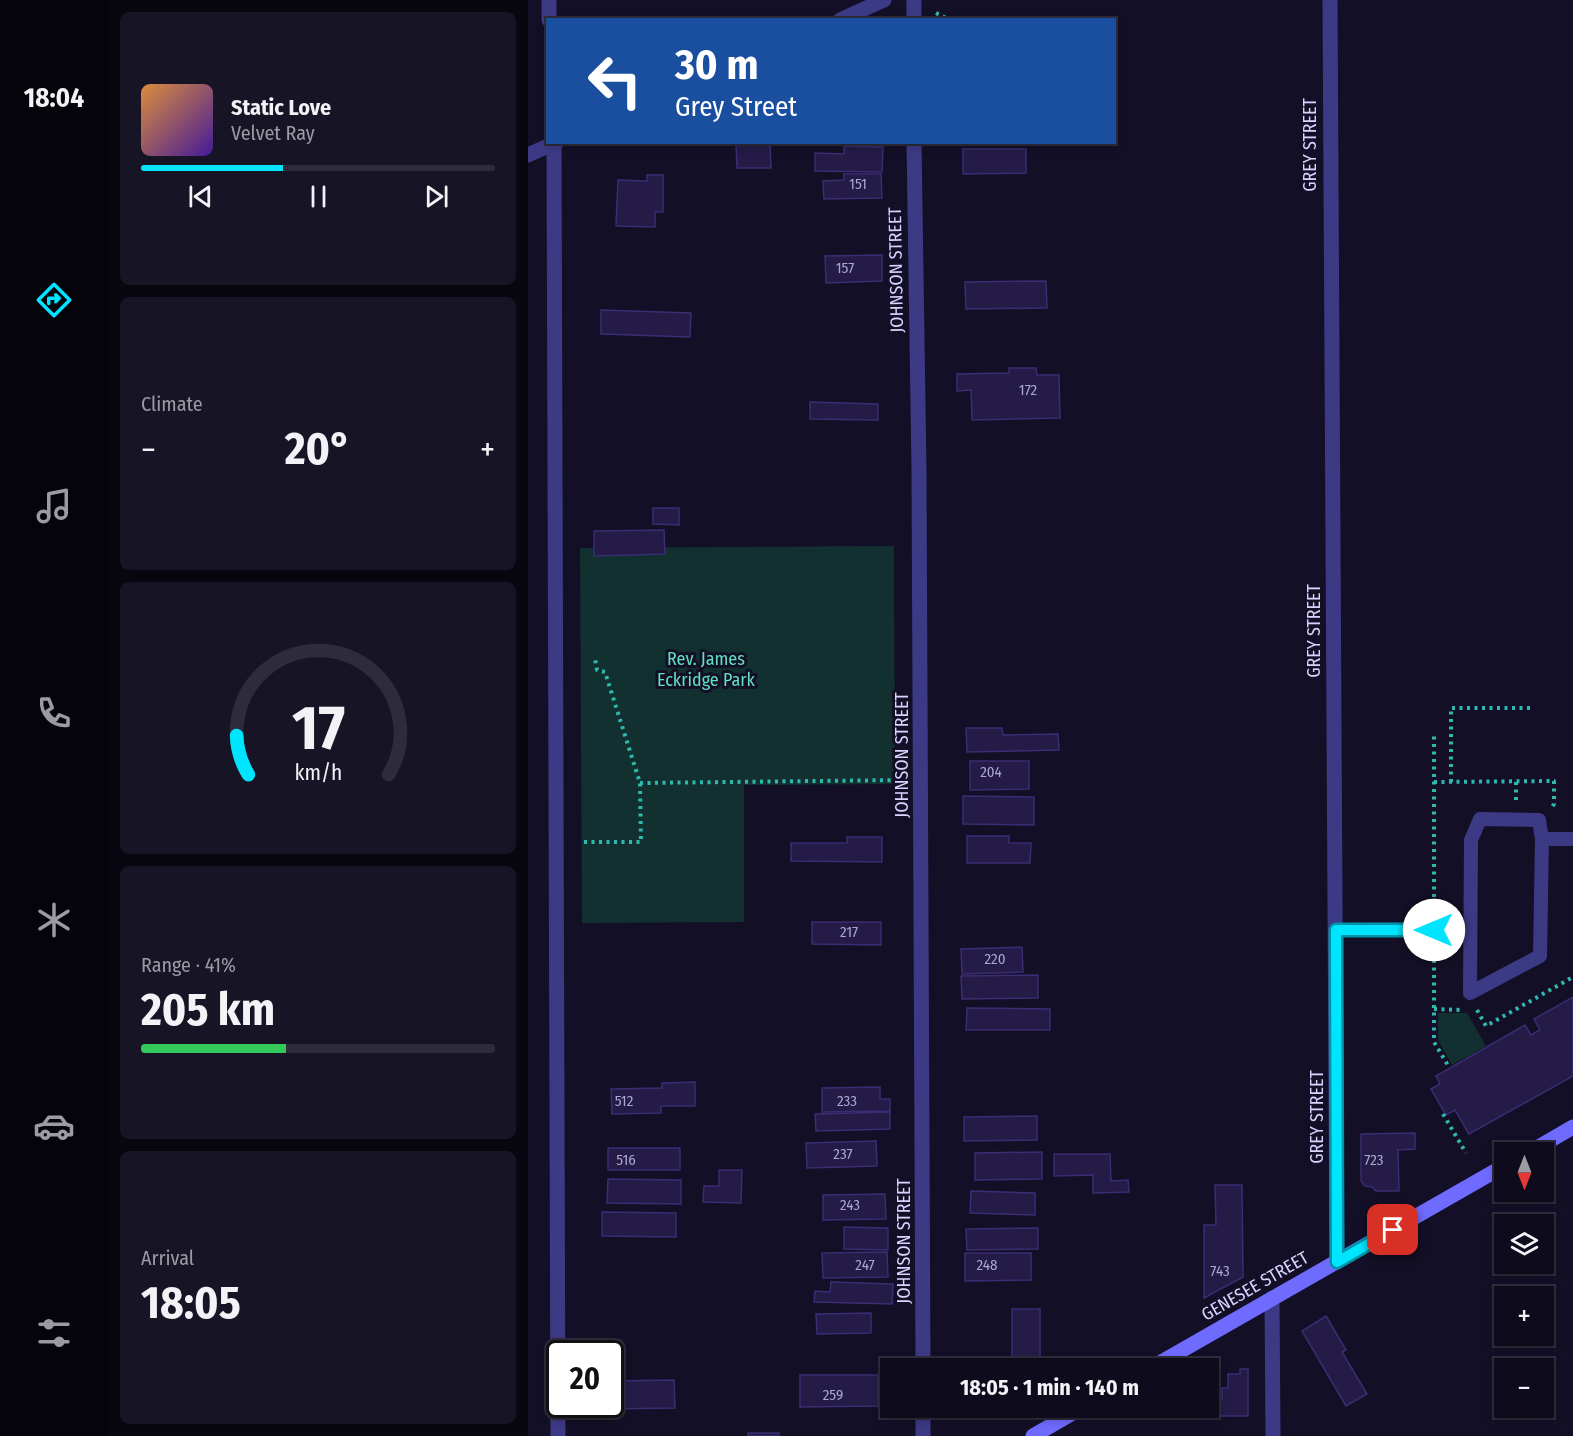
<!DOCTYPE html>
<meta charset="utf-8">
<style>
body{margin:0;font-family:"Fira Sans Condensed",sans-serif;background:#171425;color:#f1f3f6;height:100vh;display:flex;flex-direction:column;font-size:22px;white-space:nowrap}
*{box-sizing:border-box;margin:0}
p{font-size:20px;color:#9b9ba3}
.icon{flex:none;width:33px;height:33px;fill:none;stroke:currentColor;stroke-width:2;stroke-linecap:round;stroke-linejoin:round}
.map{position:relative;flex:1;overflow:hidden}
.sheet{display:flex;flex-direction:column;gap:12px;padding:12px;background:#08060f;width:420px}
.sheet>*{flex:none}
.top-card{position:absolute;left:18px;top:18px;width:570px;height:126px;border-radius:0px;box-shadow:0 3px 9px #0003,0 0 0 2px #2e2b3b;background:#1a4fa0;color:#fff;overflow:hidden}
.needle{width:39px;rotate:180deg}
.controls{position:absolute;left:966px;top:1142px;display:grid;gap:12px}
.controls a{display:grid;place-items:center;width:60px;height:60px;border-radius:0px;background:#0e0b1c;box-shadow:0 3px 9px #0003,0 0 0 2px #2e2b3b;font-size:30px}
.speed{position:absolute;left:18px;top:1340px;display:flex;gap:12px;font-size:30px;font-weight:700;text-align:center}
.speed>*{display:grid;place-content:center;width:78px;height:78px;border-radius:50%;background:#0e0b1c;box-shadow:0 3px 9px #0003,0 0 0 2px #2e2b3b;line-height:1}
.speed .limit{border:3px solid #111;border-radius:9px;background:#fff;color:#111}
.pin{position:absolute;display:grid;place-items:center;width:51px;height:51px;color:#fff;margin:-26px;border-radius:12px;box-shadow:0 3px 9px #0006}
.me{position:absolute;width:66px;margin:-33px;rotate:270deg;stroke-linejoin:round;filter:drop-shadow(0 0 4px #0008)}
.turn{display:flex;align-items:center;gap:21px;height:126px;padding:0 30px;font-size:27px}
.turn .icon{width:78px;height:78px;stroke-width:2.5}
.turn b{display:block;font-size:42px;line-height:51px}
.big{font-size:45px;font-weight:700;line-height:1.1}
.sheet .card{flex:1;display:flex;flex-direction:column;justify-content:center;gap:9px;min-width:0;padding:0 21px;border-radius:9px;background:#171425}
.sheet .dial{align-items:center;gap:0}
.dial svg{height:156px;overflow:visible;fill:none;stroke:#2e2b3b;stroke-width:7;stroke-linecap:round;text-anchor:middle}
.dial text{fill:#f1f3f6;stroke:none}
.song{display:flex;align-items:center;gap:18px}
.cover{width:72px;height:72px;border-radius:9px;background:linear-gradient(135deg,hsl(30 70% 55%),hsl(260 70% 35%))}
.played{height:6px;border-radius:3px;background:linear-gradient(90deg,#00e5ff 40%,#2e2b3b 40%)}
.keys{display:flex;justify-content:space-around;direction:ltr}
.heat{display:flex;justify-content:space-between;align-items:center;font-size:33px;direction:ltr}
.charge{height:9px;border-radius:4px;background:linear-gradient(90deg,#34c759 41%,#2e2b3b 0)}
.trip{position:absolute;left:352px;top:1358px;width:339px;height:60px;border-radius:0px;background:#0e0b1c;box-shadow:0 3px 9px #0003,0 0 0 2px #2e2b3b;font-weight:700;line-height:60px;text-align:center}
main{display:flex;flex:1;min-height:0}
.tabs{display:flex;flex-direction:column;width:108px;justify-content:space-around;align-items:center;background:#06040b;color:#9b9ba3}
.tabs .icon{width:42px;height:42px}
.tabs .selected{color:#00e5ff}
.tabs b{font-size:27px;color:#f1f3f6}
.map>svg:first-child{display:block}
.green{fill:#12302f}
.building{fill:#241b47;stroke:#3b2d73;stroke-width:1.5}
.lines{fill:none;stroke-linecap:round;stroke-linejoin:round}
.path{stroke:#2fb8b0;stroke-width:4;stroke-dasharray:3 4.5;stroke-linecap:butt}
.service{stroke:#3d3a85;stroke-width:14}
.minor{stroke:#3d3a85;stroke-width:15}
.tertiary{stroke:#3d3a85;stroke-width:15}
.secondary{stroke:#6f6bff;stroke-width:15}
.route-casing{stroke:#0095a6;stroke-width:15}
.route{stroke:#00e5ff;stroke-width:10}
.labels{text-anchor:middle;dominant-baseline:central;stroke-width:6;stroke-linejoin:round;paint-order:stroke}
.number-label{font-size:15px;fill:#aca6d1}
.street-label{font-size:18px;fill:#d9d4ff;stroke:#130f26}
.park-label{font-size:18px;fill:#5fe0c0;stroke:#130f26}
</style>
<main>
<nav class="tabs">
<b>18:04</b>
<svg class="icon selected" aria-label="directions" viewBox="0 0 24 24"><path d="M12 3l9 9-9 9-9-9zM9 14v-3h6M13 9l2 2-2 2"/></svg>
<svg class="icon" aria-label="music" viewBox="0 0 24 24"><path d="M9 18V5l10-2v13"/><circle cx="6" cy="18" r="3"/><circle cx="16" cy="16" r="3"/></svg>
<svg class="icon" aria-label="phone" viewBox="0 0 24 24"><path d="M5 4h4l2 5-3 2q2 4 5 5l2-3 5 2v4C11 20 4 13 5 4z"/></svg>
<svg class="icon" aria-label="climate" viewBox="0 0 24 24"><path d="M12 3v18M4 7l16 10M4 17L20 7"/></svg>
<svg class="icon" aria-label="car" viewBox="0 0 24 24"><path d="M5 17H2v-5l4-1 3-4h7l3 4 3 1v5h-3M9 17h6M6 11h13"/><circle cx="7" cy="17" r="2"/><circle cx="17" cy="17" r="2"/></svg>
<svg class="icon" aria-label="filters" viewBox="0 0 24 24"><path d="M4 7h16M4 17h16"/><circle cx="9" cy="7" r="2"/><circle cx="15" cy="17" r="2"/></svg>
</nav>
<section class="sheet">
<div class="card">
<div class="song"><i class="cover"></i><div><b>Static Love</b><p>Velvet Ray</p></div></div>
<div class="played"></div>
<div class="keys"><svg class="icon" aria-label="previous" viewBox="0 0 24 24"><path d="M18 5L8 12l10 7zM5 5v14"/></svg><svg class="icon" aria-label="pause" viewBox="0 0 24 24"><path d="M8 5v14M16 5v14"/></svg><svg class="icon" aria-label="next" viewBox="0 0 24 24"><path d="M6 5l10 7-10 7zM19 5v14"/></svg></div>
</div>
<div class="card"><p>Climate</p>
<div class="heat"><a>−</a><b class="big">20°</b><a>+</a></div>
</div>
<div class="card dial"><svg viewBox="0 0 100 80">
<path d="M14 69A42 42 0 1 1 86 69"/>
<path d="M14 69A42 42 0 0 1 8 49" stroke="#00e5ff"/>
<text x="50" y="56" font-size="32" font-weight="700">17</text>
<text x="50" y="72" font-size="11">km/h</text>
</svg></div>
<div class="card"><p>Range · 41%</p><b class="big">205 km</b><div class="charge"></div></div>
<div class="card"><p>Arrival</p><b class="big">18:05</b></div>
</section>
<div class="map">
<svg width="1045" height="1436" viewBox="0 0 1045 1436">
<rect width="100%" height="100%" fill="#130f26"/>
<g class="green">
<polygon points="366,546 367,784 216,785 216,922 54,923 52,548"/>
<polygon points="910,1013 939,1013 958,1046 924,1065 910,1040"/>
</g>
<g class="building">
<polygon points="208,142 242,142 243,168 209,168"/>
<polygon points="316,146 355,147 354,172 287,171 287,153 316,154"/>
<polygon points="435,149 498,149 498,173 435,174"/>
<polygon points="316,174 353,174 354,198 296,199 295,181 316,180"/>
<polygon points="119,175 135,175 135,212 127,212 127,227 88,226 90,180 119,181"/>
<polygon points="354,255 354,281 298,283 297,256"/>
<polygon points="518,281 519,308 438,309 437,282"/>
<polygon points="73,310 163,313 162,337 73,334"/>
<polygon points="481,368 508,368 509,375 531,375 532,418 444,420 443,390 429,391 429,374 481,373"/>
<polygon points="282,402 350,404 350,420 282,419"/>
<polygon points="125,508 151,508 151,525 125,524"/>
<polygon points="136,530 137,554 66,556 66,531"/>
<polygon points="438,728 474,728 475,735 530,734 531,750 439,752"/>
<polygon points="442,761 501,761 501,789 442,790"/>
<polygon points="435,796 506,797 506,825 435,824"/>
<polygon points="439,836 481,836 481,843 503,843 502,863 439,863"/>
<polygon points="319,837 354,837 354,862 263,861 263,843 319,843"/>
<polygon points="284,922 353,922 353,945 284,944"/>
<polygon points="494,947 495,972 434,974 433,949"/>
<polygon points="510,975 510,998 434,999 433,976"/>
<polygon points="1045,997 1045,1076 941,1134 927,1110 918,1115 903,1089 912,1084 908,1076 997,1025 1003,1035 1012,1030 1006,1019"/>
<polygon points="439,1008 522,1009 522,1030 438,1030"/>
<polygon points="167,1082 167,1106 133,1106 133,1113 84,1114 83,1089 134,1088 134,1083"/>
<polygon points="352,1087 352,1099 362,1099 362,1111 294,1112 294,1088"/>
<polygon points="362,1112 362,1129 288,1131 287,1114"/>
<polygon points="509,1116 509,1140 436,1141 436,1117"/>
<polygon points="887,1133 887,1149 870,1150 871,1191 848,1191 844,1187 837,1186 833,1181 833,1134"/>
<polygon points="348,1141 349,1166 279,1168 278,1143"/>
<rect x="80" y="1148" width="72" height="22"/>
<polygon points="514,1152 514,1179 447,1180 447,1153"/>
<polygon points="526,1154 582,1154 583,1181 600,1180 601,1192 565,1193 565,1175 526,1176"/>
<polygon points="191,1170 214,1170 213,1203 175,1202 176,1186 191,1186"/>
<polygon points="80,1179 153,1180 153,1204 79,1203"/>
<polygon points="687,1185 714,1185 715,1277 676,1298 676,1225 688,1225"/>
<polygon points="443,1191 507,1193 507,1215 442,1213"/>
<polygon points="357,1194 358,1219 295,1220 295,1195"/>
<polygon points="74,1212 148,1213 148,1237 74,1236"/>
<polygon points="316,1227 360,1228 360,1250 316,1249"/>
<polygon points="510,1228 510,1249 439,1250 438,1229"/>
<polygon points="359,1252 360,1277 295,1278 294,1253"/>
<polygon points="437,1253 503,1253 503,1280 437,1281"/>
<polygon points="303,1282 365,1284 364,1304 286,1302 287,1291 302,1292"/>
<rect x="484" y="1309" width="28" height="59"/>
<polygon points="343,1313 343,1333 289,1334 288,1314"/>
<polygon points="798,1316 818,1350 814,1352 839,1394 818,1406 774,1331"/>
<polygon points="712,1369 720,1369 720,1416 686,1416 686,1401 694,1400 694,1388 700,1388 700,1374 712,1374"/>
<polygon points="272,1375 350,1375 350,1406 272,1407"/>
<polygon points="146,1380 147,1408 80,1409 80,1404 82,1404 82,1381"/>
<rect x="220" y="1433" width="31" height="3"/>
</g>
<g class="lines">
<g class="path">
<polyline points="408,13 418,18"/>
<polyline points="906,782 1026,781 1026,804 1024,807"/>
<polyline points="923,782 923,708 1003,708"/>
<polyline points="988,782 988,801"/>
<polyline points="112,783 375,780"/>
<polyline points="56,842 113,842 112,783 77,672 69,670 67,659"/>
<polyline points="906,912 906,732"/>
<polyline points="906,945 906,1042 921,1067"/>
<polyline points="906,1009 932,1010"/>
<polyline points="949,1010 958,1026 1045,977"/>
<polyline points="915,1114 938,1153"/>
<polyline points="612,1415 615,1412"/>
</g>
<g class="service">
<polygon points="952,819 1011,820 1014,839 1012,956 942,993 943,840"/>
<polyline points="1014,839 1045,839"/>
<polyline points="808,930 942,929"/>
</g>
<g class="minor">
<polyline points="21,0 21,20"/>
<polyline points="386,0 386,20"/>
<polyline points="802,0 809,1262"/>
<polyline points="26,142 30,1436"/>
<polyline points="386,142 391,470 395,1368"/>
<polyline points="744,1298 745,1436"/>
<polyline points="395,1407 395,1436"/>
</g>
<g class="tertiary">
<polyline points="312,20 356,0"/>
<polyline points="0,155 29,142"/>
</g>
<g class="secondary">
<polyline points="1002,1152 1045,1127"/>
<polyline points="623,1368 976,1166"/>
<polyline points="505,1436 555,1407"/>
</g>
</g>
<g class="lines">
<g class="route-casing">
<polyline id="route" points="865,1230 809,1262 808,930 906,930"/>
</g>
<use href="#route" class="route"/>
</g>
<g class="labels">
<g class="number-label">
<text x="330" y="184">151</text>
<text x="317" y="268">157</text>
<text x="500" y="390">172</text>
<text x="463" y="772">204</text>
<text x="321" y="932">217</text>
<text x="467" y="959">220</text>
<text x="96" y="1101">512</text>
<text x="319" y="1101">233</text>
<text x="315" y="1154">237</text>
<text x="98" y="1160">516</text>
<text x="846" y="1160">723</text>
<text x="322" y="1205">243</text>
<text x="337" y="1265">247</text>
<text x="459" y="1265">248</text>
<text x="692" y="1271">743</text>
<text x="305" y="1395">259</text>
</g>
<g class="street-label">
<text transform="translate(782 145) rotate(-90)">GREY STREET</text>
<text transform="translate(368 270) rotate(-91)">JOHNSON STREET</text>
<text transform="translate(786 631) rotate(-90)">GREY STREET</text>
<text transform="translate(374 755) rotate(-90)">JOHNSON STREET</text>
<text transform="translate(789 1117) rotate(-90)">GREY STREET</text>
<text transform="translate(376 1241) rotate(-90)">JOHNSON STREET</text>
<text transform="translate(727 1286) rotate(-30)">GENESEE STREET</text>
</g>
<g class="park-label">
<text x="178" y="659">Rev. James<tspan x="178" dy="21">Eckridge Park</tspan></text>
</g>
</g>
</svg>
<div class="controls">
<a><svg class="needle" viewBox="-14 -14 28 28"><path d="M0-13l5 13h-10z" fill="#e53935"/><path d="M0 13l5-13h-10z" fill="#9b9ba3"/></svg></a>
<a><svg class="icon" aria-label="layers" viewBox="0 0 24 24"><path d="M12 4l9 5-9 5-9-5zM3 14l9 5 9-5"/></svg></a>
<a>+</a>
<a>−</a>
</div>
<div class="speed"><div class="limit">20</div></div>
<div class="pin" style="left:865px;top:1230px;background:#d93025"><svg class="icon" aria-label="arrive" viewBox="0 0 24 24"><path d="M6 21V4h12l-3 4 3 4H6"/></svg></div>
<svg class="me" style="left:906px;top:930px" viewBox="-20 -20 40 40"><circle r="19" fill="#fff"/><path d="M0-13L10 11 0 6-10 11z" fill="#00e5ff"/></svg>
<div class="trip">18:05 · 1 min · 140 m</div>
<div class="top-card">
<div class="turn"><svg class="icon" aria-label="left" viewBox="0 0 24 24"><path d="M17 20v-9H6M10 6l-5 5 5 5"/></svg><div><b>30 m</b>Grey Street</div></div>
</div>
</div>
</main>
